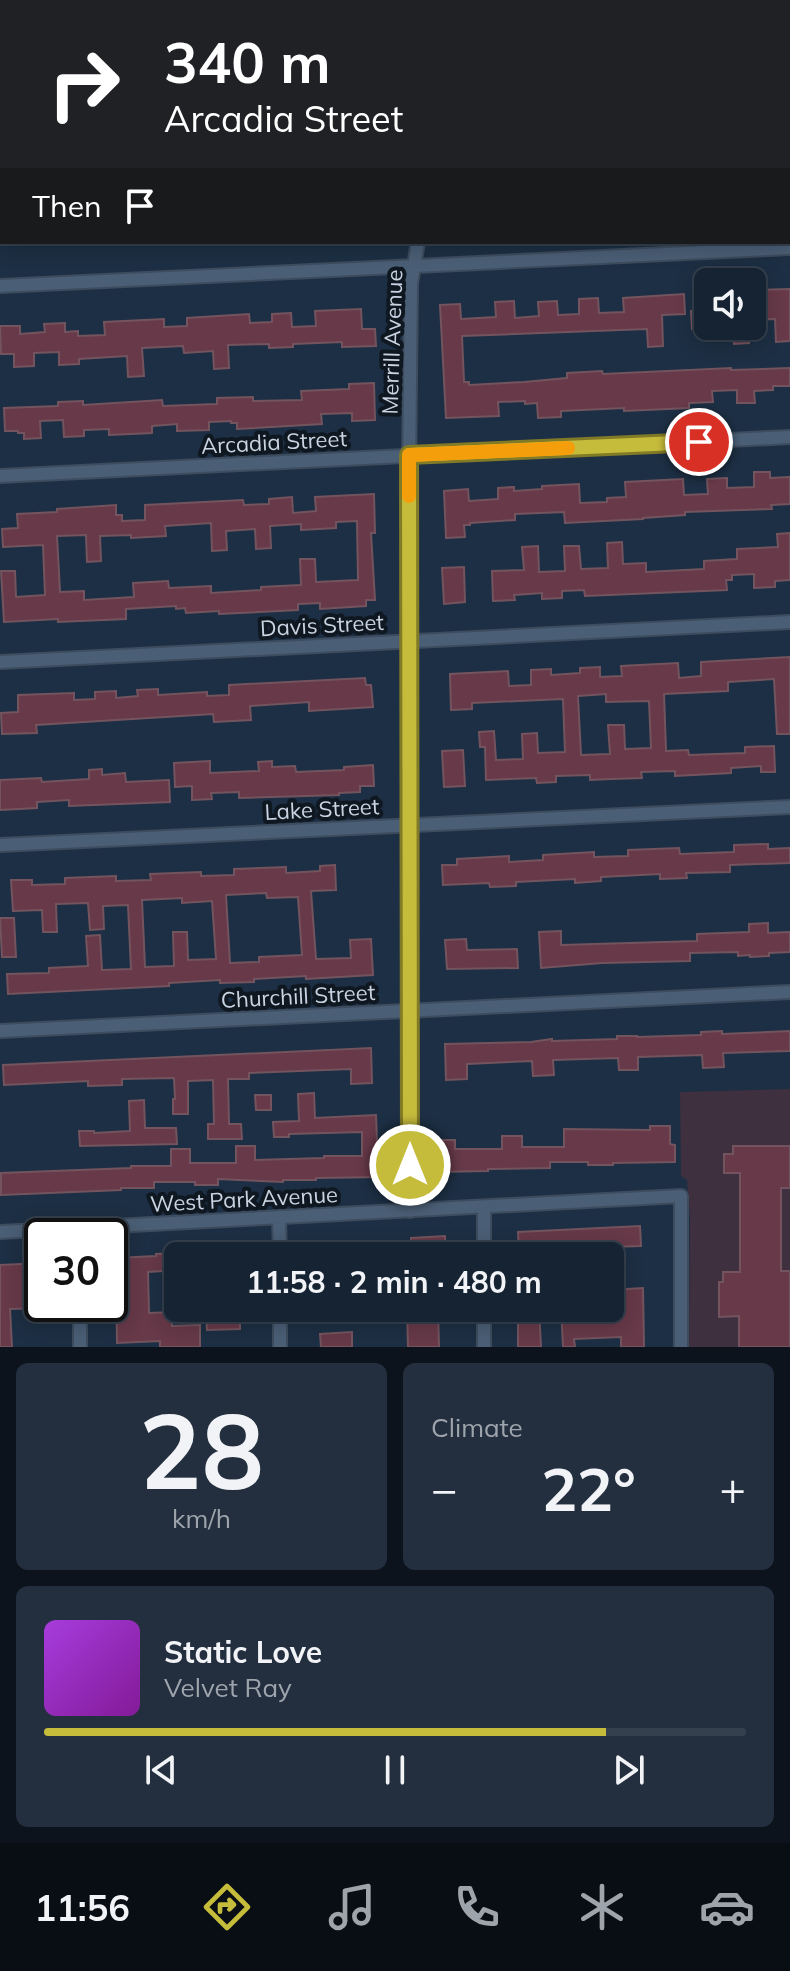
<!DOCTYPE html>
<meta charset="utf-8">
<style>
body{margin:0;font-family:Mulish,sans-serif;background:#232f3f;color:#f1f3f6;height:100vh;display:flex;flex-direction:column;font-size:30px;white-space:nowrap}
*{box-sizing:border-box;margin:0}
p{font-size:26px;color:#9ea4ac}
.icon{flex:none;width:44px;height:44px;fill:none;stroke:currentColor;stroke-width:2;stroke-linecap:round;stroke-linejoin:round}
.map{position:relative;height:1347px;overflow:hidden}
.side{display:flex;flex-direction:column;gap:16px;padding:16px;background:#0c131c;flex:1}
.side>*{flex:none}
.banner{position:absolute;left:0px;top:0px;width:790px;height:244px;box-shadow:0 4px 20px #0003,0 0 0 2px #35404e;background:#202124;color:#fff;overflow:hidden}
.buttons{position:absolute;left:694px;top:268px;display:grid;gap:16px}
.buttons a{display:grid;place-items:center;width:72px;height:72px;border-radius:12px;background:#162333;box-shadow:0 4px 20px #0003,0 0 0 2px #35404e;font-size:40px}
.speed{position:absolute;left:24px;top:1218px;display:flex;gap:16px;font-size:40px;font-weight:700;text-align:center}
.speed>*{display:grid;place-content:center;width:104px;height:104px;border-radius:50%;background:#162333;box-shadow:0 4px 20px #0003,0 0 0 2px #35404e;line-height:1}
.speed .limit{border:4px solid #111;border-radius:12px;background:#fff;color:#111}
.pin{position:absolute;display:grid;place-items:center;width:68px;height:68px;color:#fff;margin:-34px;border:4px solid #fff;border-radius:50%;box-shadow:0 2px 8px #0007}
.me{position:absolute;width:88px;margin:-44px;rotate:0deg;stroke-linejoin:round;filter:drop-shadow(0 0 6px #0008)}
.turn{display:flex;align-items:center;gap:28px;height:168px;padding:0 32px;font-size:36px}
.turn .icon{width:104px;height:104px;stroke-width:2.5}
.turn b{display:block;font-size:56px;line-height:68px}
.then{display:flex;align-items:center;height:76px;padding:0 32px;background:#0003;gap:16px;font-size:30px}
.big{font-size:60px;font-weight:700;line-height:1.1}
.side .widget{flex:1;display:flex;flex-direction:column;justify-content:center;gap:12px;min-width:0;padding:0 28px;border-radius:12px;background:#232f3f}
.side .dial{align-items:center;gap:0}
.dial b{font-size:104px;line-height:1}
.song{display:flex;align-items:center;gap:24px}
.cover{width:96px;height:96px;border-radius:12px;background:linear-gradient(135deg,hsl(280 70% 55%),hsl(290 70% 35%))}
.played{height:8px;border-radius:4px;background:linear-gradient(90deg,#c6bc3c 80%,#35404e 80%)}
.keys{display:flex;justify-content:space-around;direction:ltr}
.heat{display:flex;justify-content:space-between;align-items:center;font-size:44px;direction:ltr}
.side .tiles{flex:1;display:grid;gap:16px;grid-template-columns:1fr 1fr}
.widget:last-child{grid-column:span 2}
.trip{position:absolute;left:164px;top:1242px;width:460px;height:80px;border-radius:12px;background:#162333;box-shadow:0 4px 20px #0003,0 0 0 2px #35404e;font-weight:700;line-height:80px;text-align:center}
.tab-bar{display:flex;height:128px;justify-content:space-around;align-items:center;background:#090e14;color:#9ea4ac}
.tab-bar .icon{width:56px;height:56px}
.tab-bar .on{color:#c6bc3c}
.tab-bar b{font-size:36px;color:#f1f3f6}
.map>svg:first-child{display:block}
.education{fill:#3e303e}
.building{fill:#673949;stroke:#73545e;stroke-width:2;fill-rule:evenodd}
.lines{fill:none;stroke-linecap:round;stroke-linejoin:round}
.street-casing{stroke:#3d4c5e;stroke-width:16}
.street{stroke:#4a5e75;stroke-width:12}
.route-casing{stroke:#817a27;stroke-width:20}
.route{stroke:#c6bc3c;stroke-width:14}
.slow{stroke:#f59e0b;stroke-width:14}
.labels{text-anchor:middle;dominant-baseline:central;stroke-width:8;stroke-linejoin:round;paint-order:stroke}
.street-label{font-size:22px;fill:#c9d4e2;stroke:#0f1720}
</style>
<div class="map">
<svg width="790" height="1347" viewBox="0 0 790 1347">
<rect width="100%" height="100%" fill="#1d2f44"/>
<polygon class="education" points="790,1089 790,1347 689,1347 690,1216 687,1180 681,1176 680,1092"/>
<g class="building">
<polygon points="790,289 790,341 776,342 775,319 752,320 752,290"/>
<polygon points="684,294 685,314 662,315 663,346 648,347 647,329 462,336 464,382 469,382 469,385 524,382 567,378 567,373 602,371 603,374 731,368 731,370 790,368 790,386 773,386 773,390 754,391 755,403 737,403 737,390 712,391 713,402 689,403 689,408 624,411 624,408 561,411 561,417 538,418 537,403 525,404 525,401 498,402 499,416 446,418 440,305 460,304 461,319 496,317 495,302 514,301 515,318 539,316 538,302 557,301 558,315 579,314 579,299 598,298 599,313 624,312 623,298"/>
<polygon points="361,309 362,329 375,329 376,346 342,347 342,342 293,344 293,347 269,348 269,344 228,345 229,368 214,369 213,351 184,353 183,346 142,348 144,376 128,377 127,356 79,359 79,364 59,365 59,352 34,353 34,366 14,367 14,354 1,354 0,326 20,326 20,334 45,332 44,324 65,323 65,332 78,331 78,336 105,335 104,322 164,319 164,327 187,326 187,318 249,314 250,323 272,322 272,314 291,313 292,327 316,326 315,311"/>
<polygon points="708,310 708,328 692,329 691,311"/>
<polygon points="749,328 749,343 734,344 733,329"/>
<polygon points="374,383 375,420 352,421 352,413 321,414 322,424 237,429 237,423 231,423 231,421 209,422 209,430 177,431 177,424 152,426 152,433 109,435 109,429 84,430 84,436 64,437 63,420 40,421 41,438 24,439 24,433 18,433 18,431 5,431 4,408 58,406 58,402 83,401 83,405 162,400 163,406 217,404 217,398 253,397 253,401 302,400 301,391 349,389 349,384"/>
<polygon points="754,472 770,472 770,478 790,477 790,504 771,505 772,509 685,512 685,515 643,518 643,519 565,523 564,512 515,514 515,520 470,523 470,525 464,525 465,537 446,538 444,491 468,489 469,501 498,499 498,488 514,487 514,491 542,489 542,486 579,484 580,503 607,502 607,498 626,497 625,482 683,479 684,495 708,494 707,479 727,478 727,488 754,487"/>
<path d="M374,494l1,39h-4l4,67h-9v6l-46,3v-6l-22,1v6l-79,4v-3l-33,2 -1,-5 -9,1v-3l-50,3v10l-68,3v-3l-54,3 -3,-51h14l1,26 29,-2 -2,-50 -40,2 -1,-18 16,-1 -1,-14 40,-2v-3l59,-4v10h6v6l23,-1v-15l98,-5 1,5 25,-1v-5l23,-2 1,16 23,-2 -1,-14zM357,521l1,59 -42,2 -1,-23h-15l1,26 -40,2v3l-50,3v-7l-42,2 -1,-7 -35,2 1,14 -50,3v-9l-24,1 -3,-56 29,-1 1,27 14,-1 -1,-25 31,-1v3l35,-2 -1,-10 46,-3 1,28 15,-1 -1,-19 29,-2 1,20 15,-1 -1,-22 31,-2v6l35,-2v-6z"/>
<polygon points="790,533 790,580 775,581 775,587 754,588 754,574 732,575 732,580 726,580 727,590 585,596 584,590 562,591 562,598 542,599 542,593 514,595 515,600 493,601 492,571 524,570 522,547 538,546 539,572 565,571 564,546 579,546 581,569 608,568 607,543 622,542 623,564 646,563 646,572 704,569 704,561 737,559 737,549 778,547 777,534"/>
<polygon points="464,567 465,602 444,604 442,568"/>
<path d="M790,657v77h-13l-3,-55 -46,3v9l-64,3 2,57 22,-1 1,5 56,-2v-6l29,-1 1,26h-14v-6l-30,2v5l-56,3v-5l-34,1 1,6 -30,1 -22,1v-5l-34,1v6l-19,1 -1,-5 -50,2 -1,-33h-5l-1,-15 15,-1 2,29 27,-1 -1,-25 15,-1 1,20 27,-1 -2,-53 -91,4v6l-21,1 -1,-36 58,-3 1,15 22,-1v-15l20,-1v6l29,-2v-5l20,-1v10l22,-1 -1,-10 57,-3 1,15 22,-2v-14zM606,694v8l43,-1 2,47 -26,1 -1,-24h-16l2,29 -29,1 -3,-59z"/>
<polygon points="365,678 366,685 371,685 373,707 309,711 309,702 250,706 251,720 214,722 213,714 36,725 37,733 2,734 1,713 18,712 18,695 74,693 74,700 95,699 95,692 116,691 116,698 138,696 137,690 158,689 158,695 207,692 207,696 229,695 229,685"/>
<polygon points="463,750 465,786 444,787 442,751"/>
<polygon points="210,761 210,773 259,771 258,762 272,761 272,767 295,766 296,772 344,770 344,767 373,765 374,786 360,786 360,792 339,793 339,795 239,798 239,792 211,793 212,799 192,800 192,786 175,787 174,763"/>
<polygon points="102,769 102,775 125,773 126,782 169,780 170,802 69,806 69,800 37,802 37,808 0,810 0,780 41,778 42,782 89,779 89,770"/>
<polygon points="768,844 768,849 790,848 790,863 730,865 730,872 686,873 687,878 660,879 660,874 601,877 601,881 575,883 575,879 516,882 516,886 490,887 489,883 443,885 442,865 457,865 457,859 509,856 509,862 543,860 543,855 594,852 594,857 628,856 628,850 679,848 680,854 734,852 734,845"/>
<path d="M335,865l1,25 -25,1 5,68 35,-1 -1,-18 21,-1 2,36 -67,4v-3l-52,3v3l-34,1v-3l-51,3v3l-161,8 -1,-20 42,-1v-5l39,-2 -2,-30 14,-1 2,35 29,-1 -3,-64 -25,1 1,23 -14,1 -2,-27 -32,1 1,28h-14l-1,-22 -29,1 -2,-31h21v5l33,-1v-6l51,-2v5l35,-1 -1,-6 51,-2v4l33,-1v-6l52,-2v6l34,-2v-5zM266,893l1,5 31,-1 4,58 -43,2v5l-29,1 -4,-68zM182,898v5l30,-2 4,58 -28,1 -1,-28h-14l1,34 -29,1 -3,-67z"/>
<polygon points="0,918 14,918 16,957 2,957"/>
<polygon points="768,923 768,933 790,932 790,952 769,953 769,956 750,957 750,955 738,956 738,952 690,953 690,961 602,963 541,968 539,932 561,931 561,945 697,941 697,934 749,932 749,924"/>
<polygon points="466,939 467,950 517,949 518,968 447,969 445,940"/>
<polygon points="722,1031 722,1034 790,1031 790,1051 723,1053 724,1067 703,1068 702,1055 638,1057 638,1070 619,1070 618,1058 553,1060 554,1075 533,1076 532,1061 467,1064 467,1079 446,1080 445,1044 531,1042 552,1039 552,1041 617,1039 617,1036 637,1036 637,1037 701,1035 701,1032"/>
<polygon points="371,1048 372,1083 351,1084 351,1069 249,1073 249,1079 228,1079 229,1124 241,1124 242,1139 208,1139 208,1124 214,1124 213,1080 188,1081 188,1114 173,1114 173,1099 175,1099 174,1078 122,1079 122,1085 88,1086 88,1081 4,1085 3,1065"/>
<polygon points="314,1093 315,1118 376,1115 377,1141 383,1141 383,1177 316,1178 316,1180 283,1180 283,1182 218,1179 218,1185 195,1185 195,1182 154,1182 154,1188 121,1188 121,1190 1,1195 1,1173 131,1168 131,1166 171,1166 171,1149 190,1149 190,1163 236,1163 236,1146 255,1146 255,1160 324,1158 324,1156 362,1156 362,1132 289,1134 289,1137 274,1137 273,1122 299,1121 298,1094"/>
<polygon points="255,1095 271,1095 271,1110 256,1110"/>
<polygon points="144,1100 145,1128 176,1128 177,1144 80,1146 79,1131 94,1131 94,1133 130,1131 129,1101"/>
<polygon points="650,1126 670,1126 670,1144 675,1145 675,1162 613,1163 613,1165 588,1165 588,1162 550,1162 550,1168 488,1169 488,1171 435,1172 435,1140 455,1140 455,1149 502,1149 502,1136 522,1136 522,1147 564,1147 564,1129 650,1130"/>
<polygon points="733,1146 790,1146 790,1188 781,1188 781,1271 790,1271 790,1347 739,1347 739,1316 719,1317 719,1282 723,1282 723,1272 740,1272 740,1173 724,1173 724,1154 733,1154"/>
<polygon points="640,1226 641,1246 608,1247 608,1243 554,1247 554,1250 536,1250 536,1256 519,1256 518,1232"/>
<polygon points="445,1236 446,1256 412,1256 411,1238"/>
<polygon points="177,1253 178,1270 148,1272 149,1313 172,1312 172,1326 200,1325 200,1347 160,1347 160,1341 117,1343 116,1258 156,1256 156,1254"/>
<polygon points="42,1263 42,1308 10,1309 12,1347 0,1347 0,1265"/>
<polygon points="643,1288 644,1347 621,1347 621,1337 574,1339 575,1347 563,1347 561,1308 610,1308 610,1290"/>
<polygon points="407,1308 438,1308 439,1347 408,1347"/>
<polygon points="518,1308 539,1308 541,1347 518,1347"/>
<polygon points="240,1309 240,1329 207,1330 206,1311"/>
<polygon points="352,1332 352,1347 321,1347 320,1334"/>
</g>
<g class="lines">
<g class="street-casing">
<g id="street">
<polyline points="417,0 417,2"/>
<polyline points="679,2 679,0"/>
<polyline points="788,36 790,36"/>
<polyline points="0,74 2,74"/>
<polyline points="0,286 790,248"/>
<polyline points="0,476 790,437"/>
<polyline points="0,662 790,622"/>
<polyline points="0,845 790,807"/>
<polyline points="0,1031 790,992"/>
<polyline points="410,1211 409,474 411,284 418,242"/>
<polyline points="279,1217 280,1256"/>
<polyline points="0,1232 681,1196 681,1347"/>
<polyline points="484,1256 484,1207"/>
<polyline points="80,1304 80,1347"/>
<polyline points="280,1308 280,1347"/>
<polyline points="484,1347 484,1308"/>
</g>
</g>
<use href="#street" class="street"/>
</g>
<g class="lines">
<g class="route-casing">
<polyline id="route" points="410,1165 409,455 699,442"/>
</g>
<use href="#route" class="route"/>
<polyline class="slow" points="409,496 409,455 568,448"/>
</g>
<g class="labels">
<g class="street-label">
<text transform="translate(392 342) rotate(-88)">Merrill Avenue</text>
<text transform="translate(274 442) rotate(-3)">Arcadia Street</text>
<text transform="translate(322 625) rotate(-3)">Davis Street</text>
<text transform="translate(322 809) rotate(-3)">Lake Street</text>
<text transform="translate(298 996) rotate(-3)">Churchill Street</text>
<text transform="translate(244 1199) rotate(-3)">West Park Avenue</text>
</g>
</g>
</svg>
<div class="buttons">
<a><svg class="icon" aria-label="sound" viewBox="0 0 24 24"><path d="M4 9h4l5-4v14l-5-4H4zM17 9q2 3 0 6"/></svg></a>
</div>
<div class="speed"><div class="limit">30</div></div>
<div class="pin" style="left:699px;top:442px;background:#d93025"><svg class="icon" aria-label="arrive" viewBox="0 0 24 24"><path d="M6 21V4h12l-3 4 3 4H6"/></svg></div>
<svg class="me" style="left:410px;top:1165px" viewBox="-20 -20 40 40"><circle r="17" fill="#c6bc3c" stroke="#fff" stroke-width="3"/><path d="M0-11L8 9 0 5-8 9z" fill="#fff"/></svg>
<div class="trip">11:58 · 2 min · 480 m</div>
<div class="banner">
<div class="turn"><svg class="icon" aria-label="right" viewBox="0 0 24 24"><path d="M7 20v-9h11M14 6l5 5-5 5"/></svg><div><b>340 m</b>Arcadia Street</div></div>
<div class="then">Then<svg class="icon" aria-label="arrive" viewBox="0 0 24 24"><path d="M6 21V4h12l-3 4 3 4H6"/></svg></div>
</div>
</div>
<section class="side">
<div class="tiles">
<div class="widget dial"><b>28</b><p>km/h</p></div>
<div class="widget"><p>Climate</p>
<div class="heat"><a>−</a><b class="big">22°</b><a>+</a></div>
</div>
<div class="widget">
<div class="song"><i class="cover"></i><div><b>Static Love</b><p>Velvet Ray</p></div></div>
<div class="played"></div>
<div class="keys"><svg class="icon" aria-label="previous" viewBox="0 0 24 24"><path d="M18 5L8 12l10 7zM5 5v14"/></svg><svg class="icon" aria-label="pause" viewBox="0 0 24 24"><path d="M8 5v14M16 5v14"/></svg><svg class="icon" aria-label="next" viewBox="0 0 24 24"><path d="M6 5l10 7-10 7zM19 5v14"/></svg></div>
</div>
</div>
</section>
<nav class="tab-bar">
<b>11:56</b>
<svg class="icon on" aria-label="directions" viewBox="0 0 24 24"><path d="M12 3l9 9-9 9-9-9zM9 14v-3h6M13 9l2 2-2 2"/></svg>
<svg class="icon" aria-label="music" viewBox="0 0 24 24"><path d="M9 18V5l10-2v13"/><circle cx="6" cy="18" r="3"/><circle cx="16" cy="16" r="3"/></svg>
<svg class="icon" aria-label="phone" viewBox="0 0 24 24"><path d="M5 4h4l2 5-3 2q2 4 5 5l2-3 5 2v4C11 20 4 13 5 4z"/></svg>
<svg class="icon" aria-label="climate" viewBox="0 0 24 24"><path d="M12 3v18M4 7l16 10M4 17L20 7"/></svg>
<svg class="icon" aria-label="car" viewBox="0 0 24 24"><path d="M5 17H2v-5l4-1 3-4h7l3 4 3 1v5h-3M9 17h6M6 11h13"/><circle cx="7" cy="17" r="2"/><circle cx="17" cy="17" r="2"/></svg>
</nav>
